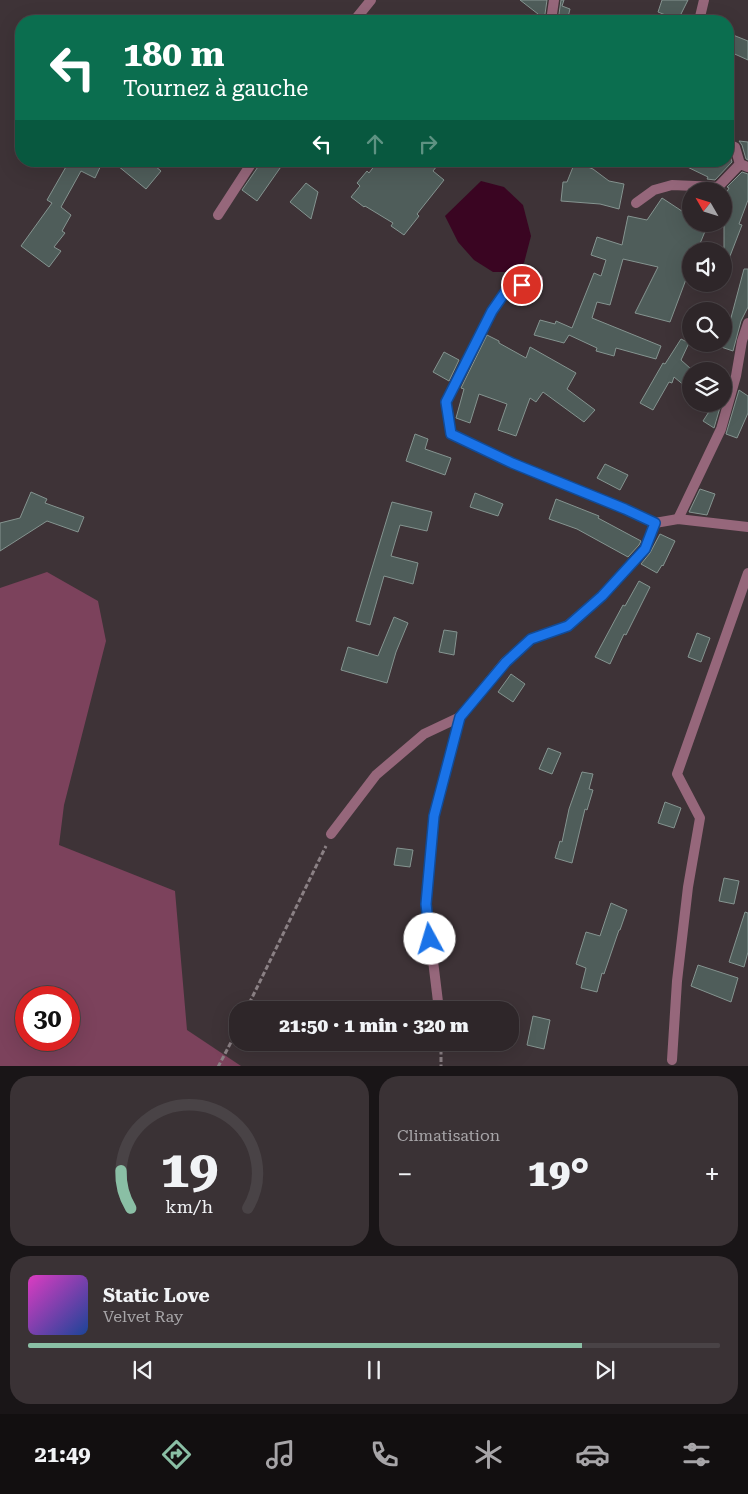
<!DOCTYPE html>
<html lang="fr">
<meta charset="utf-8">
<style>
body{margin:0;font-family:"Roboto Serif",serif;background:#3a3235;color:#f1f3f6;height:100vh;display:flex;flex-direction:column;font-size:19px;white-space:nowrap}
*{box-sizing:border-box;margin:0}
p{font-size:16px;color:#a7a5a8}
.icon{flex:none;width:28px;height:28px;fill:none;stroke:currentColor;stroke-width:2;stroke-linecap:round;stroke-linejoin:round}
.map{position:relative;height:1066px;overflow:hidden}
.drawer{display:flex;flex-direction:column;gap:10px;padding:10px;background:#191517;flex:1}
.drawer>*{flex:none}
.top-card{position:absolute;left:15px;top:15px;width:719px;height:152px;border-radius:20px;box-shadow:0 5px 20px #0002,0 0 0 1px #494346;background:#0b6e4f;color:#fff;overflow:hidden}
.needle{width:32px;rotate:309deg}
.controls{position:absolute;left:682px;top:182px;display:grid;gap:10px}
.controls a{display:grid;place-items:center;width:50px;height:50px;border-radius:50%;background:#2e2629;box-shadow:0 5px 20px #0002,0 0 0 1px #494346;font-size:25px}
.speed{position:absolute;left:15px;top:986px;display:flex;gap:10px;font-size:25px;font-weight:700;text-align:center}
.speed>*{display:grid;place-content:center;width:65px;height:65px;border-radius:50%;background:#2e2629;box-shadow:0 5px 20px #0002,0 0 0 1px #494346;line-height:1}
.speed .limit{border:8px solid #d22;background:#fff;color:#111}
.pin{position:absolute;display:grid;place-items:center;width:42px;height:42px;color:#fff;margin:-21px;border:2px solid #fff;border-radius:50%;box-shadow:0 1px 5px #0007}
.me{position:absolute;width:55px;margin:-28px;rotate:354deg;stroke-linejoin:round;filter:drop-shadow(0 0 4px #0008)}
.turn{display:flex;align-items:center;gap:18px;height:105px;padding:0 25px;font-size:22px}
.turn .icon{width:65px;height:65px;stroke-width:2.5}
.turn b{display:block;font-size:35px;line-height:42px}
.lanes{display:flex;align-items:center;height:48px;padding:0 25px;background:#0003;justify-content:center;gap:25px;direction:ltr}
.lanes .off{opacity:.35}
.big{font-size:38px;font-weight:800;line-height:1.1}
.drawer .card{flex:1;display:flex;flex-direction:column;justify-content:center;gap:8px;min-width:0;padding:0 18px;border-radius:20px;background:#3a3235}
.drawer .dial{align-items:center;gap:0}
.dial svg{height:130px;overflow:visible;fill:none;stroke:#494346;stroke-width:7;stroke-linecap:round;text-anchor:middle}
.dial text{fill:#f1f3f6;stroke:none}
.song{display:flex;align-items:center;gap:15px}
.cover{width:60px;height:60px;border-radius:8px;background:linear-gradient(135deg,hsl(310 70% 55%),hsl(220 70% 35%))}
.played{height:5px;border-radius:2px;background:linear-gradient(90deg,#8abfa5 80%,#494346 80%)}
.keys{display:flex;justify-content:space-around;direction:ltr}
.heat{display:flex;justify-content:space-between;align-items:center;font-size:28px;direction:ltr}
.drawer .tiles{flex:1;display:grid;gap:10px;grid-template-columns:1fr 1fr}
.card:last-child{grid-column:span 2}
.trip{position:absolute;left:229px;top:1001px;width:290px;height:50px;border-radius:20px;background:#2e2629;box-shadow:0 5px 20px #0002,0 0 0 1px #494346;font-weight:800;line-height:50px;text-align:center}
.menu{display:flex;height:80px;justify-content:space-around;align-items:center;background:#120f10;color:#a7a5a8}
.menu .icon{width:35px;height:35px}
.menu .current{color:#8abfa5}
.menu b{font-size:22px;color:#f1f3f6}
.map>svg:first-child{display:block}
.green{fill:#7c425c;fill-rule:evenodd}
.water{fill:#3a0522}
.building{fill:#4f5d5a;stroke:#859490}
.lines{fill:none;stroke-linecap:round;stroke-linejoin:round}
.path{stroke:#8b8185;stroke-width:3;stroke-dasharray:5 2.5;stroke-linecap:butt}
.minor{stroke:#96677b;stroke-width:10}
.route-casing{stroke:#114b97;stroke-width:12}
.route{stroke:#1a73e8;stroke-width:9}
</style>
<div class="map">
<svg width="748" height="1067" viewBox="0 0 748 1067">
<rect width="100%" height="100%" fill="#3e3337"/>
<path class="green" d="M47,572l51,29 8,40 -42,164 -5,40 116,46 12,139 54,36h-241v-478zM26,998h43v42h-43z"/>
<polygon class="water" points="481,181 504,187 523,205 531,236 524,263 512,272 493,272 474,260 458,242 445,216"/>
<g class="building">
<polygon points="520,0 547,0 544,21 533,21 538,14"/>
<polygon points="561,0 564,0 562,6 570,9 567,21 558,21"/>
<polygon points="662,0 688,0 678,20 658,12"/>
<polygon points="728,33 748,41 748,60 728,51"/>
<polygon points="739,141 748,142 748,160 746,159 742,145"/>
<polygon points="728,151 729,152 732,162 715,180 707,179 708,177 675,161 728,161"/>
<polygon points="59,161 103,161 95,178 81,171 61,207 71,215 62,231 65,233 54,247 61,251 49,267 21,246 52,203 47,200 67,165"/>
<polygon points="112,161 149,161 161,171 146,189"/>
<polygon points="262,161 285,161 257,201 242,190"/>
<polygon points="378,161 441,161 433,171 444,180 417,214 419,216 404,235 391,226 393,223 365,206 364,207 351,197 360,186 357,183 367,171 369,173"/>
<polygon points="575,162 593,169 609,181 624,184 619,209 600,204 561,201 563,182 567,182"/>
<polygon points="742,172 748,174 748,200 739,224 742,225 725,269 724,269 724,197 729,188 727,187"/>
<polygon points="306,183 318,192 311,219 290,202"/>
<polygon points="662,198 691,217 691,224 708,224 697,251 691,251 691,266 670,322 635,313 658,267 623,259 610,305 597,302 592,318 661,346 656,359 616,348 614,356 596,351 597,348 569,335 564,343 534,335 540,320 555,324 556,321 572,328 594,273 601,276 606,260 591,255 597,237 622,245 628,216 647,220"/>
<polygon points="744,269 748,269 748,307 741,321 733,351 721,347 724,344"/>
<polygon points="487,335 499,341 499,343 526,358 530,347 576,373 567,389 595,410 584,422 543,392 536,402 530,398 516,436 498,430 507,404 479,394 470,423 456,418 464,389 461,388"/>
<polygon points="681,339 689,343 681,360 691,369 691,391 674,377 672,383 669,382 653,410 640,403 663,363 665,364"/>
<polygon points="444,352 459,360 449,381 433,372"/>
<polygon points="739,390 748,396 748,413 737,438 726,434"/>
<polygon points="714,404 721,404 714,428 703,421"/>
<polygon points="415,434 428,439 425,449 451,458 445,475 406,461"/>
<polygon points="605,464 628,475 620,490 597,478"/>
<polygon points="700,489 715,494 707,515 689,512"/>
<polygon points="31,492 47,499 45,503 84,517 78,532 47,521 0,551 0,523 20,518"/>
<polygon points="475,493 503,504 498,516 470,507"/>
<polygon points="556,499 599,516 598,518 641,541 639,545 628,557 577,529 549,519"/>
<polygon points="392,502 432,512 427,531 400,525 391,556 418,563 413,584 384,576 370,625 356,621"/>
<polygon points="660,534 675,541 663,566 662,565 657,573 641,564 650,553"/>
<polygon points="639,581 650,587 626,635 624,634 610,664 595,657 623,605 625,606"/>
<polygon points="394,617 408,623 396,652 387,683 341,670 348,647 378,656"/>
<polygon points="444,630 457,632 454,655 439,652"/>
<polygon points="697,633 710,638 701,662 688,657"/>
<polygon points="511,674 525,684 513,702 498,692"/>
<polygon points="548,748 561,753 552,774 539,769"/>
<polygon points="582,772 593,774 589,789 593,790 587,810 585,809 572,863 555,858 560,841 562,842 569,809"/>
<polygon points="665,802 681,808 674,828 658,823"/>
<polygon points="397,848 413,850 410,867 394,865"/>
<polygon points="724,878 739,881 734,904 719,901"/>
<polygon points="611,903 627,910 620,930 619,930 604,974 602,973 597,992 581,988 586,968 576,964 586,932 600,936"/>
<polygon points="745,912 748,913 748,952 744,967 729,962"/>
<polygon points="698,965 738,978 731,1002 691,986"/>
<polygon points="533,1016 550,1020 544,1049 527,1045"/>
</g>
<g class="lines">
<g class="path">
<polyline points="246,1010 326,846"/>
<polyline points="441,1042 441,1067"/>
<polyline points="218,1067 238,1029"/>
</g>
<g class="minor">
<polyline points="354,21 371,0"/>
<polyline points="551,21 554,0"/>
<polyline points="699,21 704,0"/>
<polyline points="728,144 735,147 740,164"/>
<polyline points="636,203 654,190 672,185 718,187 740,164 748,167"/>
<polyline points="218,215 253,161"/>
<polyline points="538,279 506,291 492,311 446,402 451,434 512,463 625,509 655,523 678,519 748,527"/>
<polyline points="678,519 721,429 736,376 742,341 748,323"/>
<polyline points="331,834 376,775 424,734 460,717 505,662 531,639 567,626 602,596 645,549 655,523"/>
<polyline points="439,1010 426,903 434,816 460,717"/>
<polyline points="672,1060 677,981 688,887 700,818 677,774 748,573"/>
</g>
</g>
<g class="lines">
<g class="route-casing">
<polyline id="route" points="430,939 426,904 434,816 460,717 506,662 531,639 568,626 602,596 645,549 655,523 625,509 512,463 451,434 446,402 492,311 506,291 522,285"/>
</g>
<use href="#route" class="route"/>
</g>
</svg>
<div class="controls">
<a><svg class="needle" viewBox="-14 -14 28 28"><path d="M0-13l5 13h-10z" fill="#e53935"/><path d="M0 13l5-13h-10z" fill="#a7a5a8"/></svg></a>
<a><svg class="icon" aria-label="sound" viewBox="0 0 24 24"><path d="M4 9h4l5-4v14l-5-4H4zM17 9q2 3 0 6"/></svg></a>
<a><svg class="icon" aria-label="search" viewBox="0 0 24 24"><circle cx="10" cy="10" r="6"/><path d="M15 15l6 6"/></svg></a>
<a><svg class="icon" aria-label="layers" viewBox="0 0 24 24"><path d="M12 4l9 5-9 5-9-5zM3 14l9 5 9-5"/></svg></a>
</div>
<div class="speed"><div class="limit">30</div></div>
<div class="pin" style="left:522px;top:285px;background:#d93025"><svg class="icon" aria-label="arrive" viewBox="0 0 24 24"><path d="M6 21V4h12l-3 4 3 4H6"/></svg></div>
<svg class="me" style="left:430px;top:939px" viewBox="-20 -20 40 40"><circle r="19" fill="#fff"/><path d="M0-13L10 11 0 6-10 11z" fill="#1a73e8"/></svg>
<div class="trip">21:50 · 1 min · 320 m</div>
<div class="top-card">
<div class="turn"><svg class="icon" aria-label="left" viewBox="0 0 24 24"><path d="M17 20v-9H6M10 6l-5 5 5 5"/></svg><div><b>180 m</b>Tournez à gauche</div></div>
<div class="lanes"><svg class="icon" aria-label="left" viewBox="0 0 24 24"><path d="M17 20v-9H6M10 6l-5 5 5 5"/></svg><svg class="icon off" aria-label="ahead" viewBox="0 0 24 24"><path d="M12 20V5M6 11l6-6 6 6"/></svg><svg class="icon off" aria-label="right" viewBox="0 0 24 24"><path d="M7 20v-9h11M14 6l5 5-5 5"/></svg></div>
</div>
</div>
<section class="drawer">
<div class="tiles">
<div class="card dial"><svg viewBox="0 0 100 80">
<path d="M14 69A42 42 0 1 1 86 69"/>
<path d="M14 69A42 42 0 0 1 8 46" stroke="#8abfa5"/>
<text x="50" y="56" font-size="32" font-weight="700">19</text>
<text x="50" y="72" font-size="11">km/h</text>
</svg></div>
<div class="card"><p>Climatisation</p>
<div class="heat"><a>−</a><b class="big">19°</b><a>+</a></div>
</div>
<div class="card">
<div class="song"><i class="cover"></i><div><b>Static Love</b><p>Velvet Ray</p></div></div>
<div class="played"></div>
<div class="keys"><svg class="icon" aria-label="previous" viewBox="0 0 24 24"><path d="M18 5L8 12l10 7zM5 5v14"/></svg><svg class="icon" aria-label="pause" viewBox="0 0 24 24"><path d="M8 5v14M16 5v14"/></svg><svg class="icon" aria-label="next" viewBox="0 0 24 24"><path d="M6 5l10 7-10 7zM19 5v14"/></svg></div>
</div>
</div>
</section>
<nav class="menu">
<b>21:49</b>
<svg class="icon current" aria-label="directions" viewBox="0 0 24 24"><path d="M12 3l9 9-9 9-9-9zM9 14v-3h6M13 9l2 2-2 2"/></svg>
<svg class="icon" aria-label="music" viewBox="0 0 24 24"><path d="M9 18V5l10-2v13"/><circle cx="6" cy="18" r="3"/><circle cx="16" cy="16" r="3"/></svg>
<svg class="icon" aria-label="phone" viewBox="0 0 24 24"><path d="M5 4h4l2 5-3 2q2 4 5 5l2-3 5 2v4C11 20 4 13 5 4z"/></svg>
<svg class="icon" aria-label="climate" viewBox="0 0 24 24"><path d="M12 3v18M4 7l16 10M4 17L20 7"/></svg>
<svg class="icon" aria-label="car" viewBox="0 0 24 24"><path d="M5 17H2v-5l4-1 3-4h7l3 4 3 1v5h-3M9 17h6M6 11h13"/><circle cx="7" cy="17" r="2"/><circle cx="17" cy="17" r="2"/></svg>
<svg class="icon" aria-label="filters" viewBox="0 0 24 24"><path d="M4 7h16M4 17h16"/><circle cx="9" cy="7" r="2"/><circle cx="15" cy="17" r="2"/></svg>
</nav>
